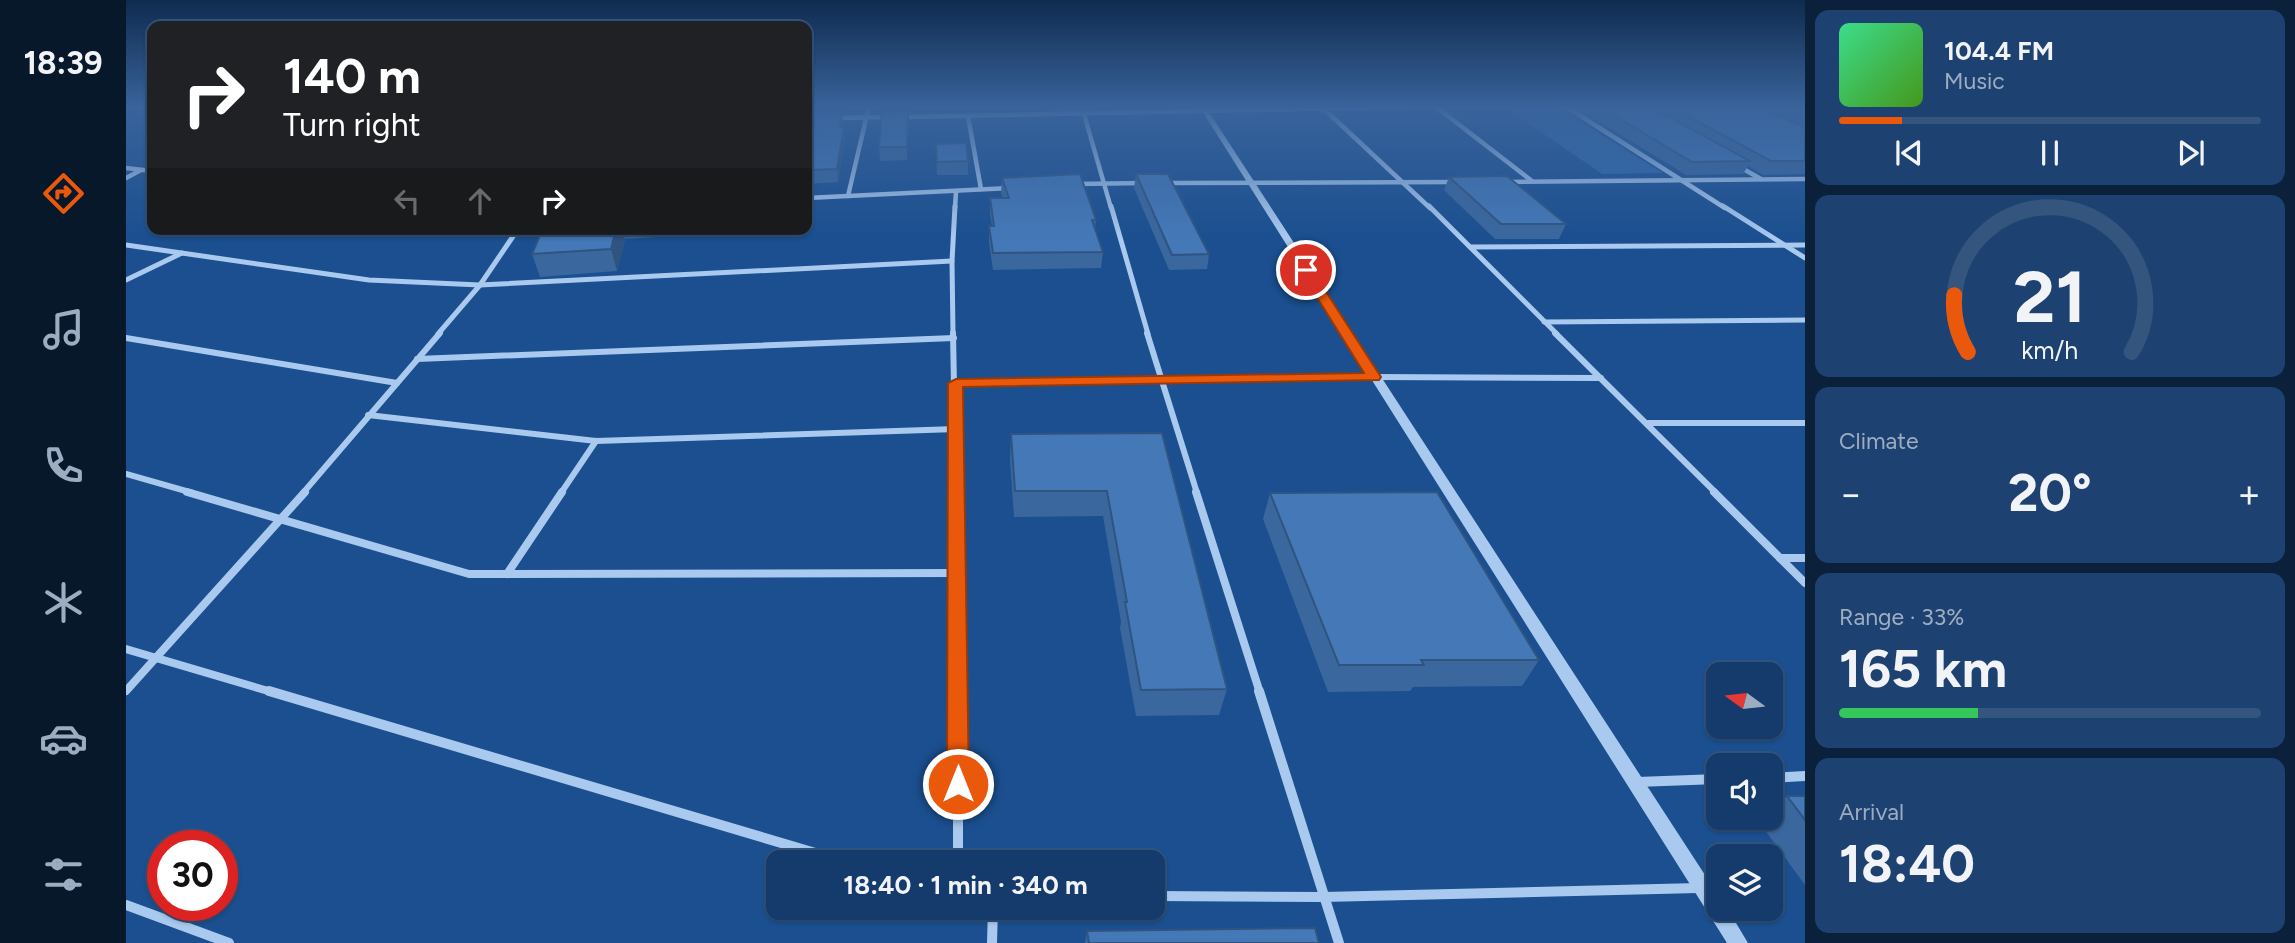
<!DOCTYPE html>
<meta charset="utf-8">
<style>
body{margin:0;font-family:Figtree,sans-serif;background:#1d4271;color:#f1f3f6;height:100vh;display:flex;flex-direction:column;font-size:26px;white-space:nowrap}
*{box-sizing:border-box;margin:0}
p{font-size:23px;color:#9dadc1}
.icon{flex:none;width:38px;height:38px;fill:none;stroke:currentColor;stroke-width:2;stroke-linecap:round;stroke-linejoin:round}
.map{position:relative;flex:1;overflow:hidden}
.panel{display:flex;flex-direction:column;gap:10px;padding:10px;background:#0b203b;width:490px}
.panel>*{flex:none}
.guide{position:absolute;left:21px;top:21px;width:665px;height:214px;border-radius:14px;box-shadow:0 2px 5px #0004,0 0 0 2px #33557e;background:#202124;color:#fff;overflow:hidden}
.needle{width:46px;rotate:285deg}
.tools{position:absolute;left:1580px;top:662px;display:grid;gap:14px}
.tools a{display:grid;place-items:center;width:77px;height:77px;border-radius:14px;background:#143b6b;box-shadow:0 2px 5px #0004,0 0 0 2px #33557e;font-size:35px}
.speed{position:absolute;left:21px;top:830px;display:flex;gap:14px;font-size:35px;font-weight:700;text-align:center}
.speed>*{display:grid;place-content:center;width:91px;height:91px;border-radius:50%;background:#143b6b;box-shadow:0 2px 5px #0004,0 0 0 2px #33557e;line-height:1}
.speed .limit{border:10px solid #d22;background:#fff;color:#111}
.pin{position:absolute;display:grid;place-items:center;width:60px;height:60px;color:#fff;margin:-30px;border:4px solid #fff;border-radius:50%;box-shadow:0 2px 7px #0007}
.me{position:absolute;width:77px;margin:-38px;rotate:0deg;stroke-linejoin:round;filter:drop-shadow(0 0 5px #0008)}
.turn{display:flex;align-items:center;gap:24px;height:147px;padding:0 21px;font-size:32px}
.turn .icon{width:91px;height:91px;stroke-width:2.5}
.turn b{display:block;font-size:49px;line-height:60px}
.lanes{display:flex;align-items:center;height:66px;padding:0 21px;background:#0003;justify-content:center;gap:35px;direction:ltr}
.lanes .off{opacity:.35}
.big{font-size:52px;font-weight:700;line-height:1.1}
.panel .card{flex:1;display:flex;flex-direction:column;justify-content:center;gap:10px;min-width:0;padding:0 24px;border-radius:14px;background:#1d4271}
.panel .dial{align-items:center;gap:0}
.dial svg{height:182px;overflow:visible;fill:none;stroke:#33557e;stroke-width:7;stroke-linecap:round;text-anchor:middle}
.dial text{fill:#f1f3f6;stroke:none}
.song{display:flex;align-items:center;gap:21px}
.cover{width:84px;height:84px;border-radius:10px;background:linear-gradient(135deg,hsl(150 70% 55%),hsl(100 70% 35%))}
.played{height:7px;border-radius:4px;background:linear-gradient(90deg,#ea580c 15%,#33557e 15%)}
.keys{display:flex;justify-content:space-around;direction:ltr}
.heat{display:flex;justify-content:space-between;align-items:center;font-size:38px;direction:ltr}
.charge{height:10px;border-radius:5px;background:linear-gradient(90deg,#34c759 33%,#33557e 0)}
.trip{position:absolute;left:640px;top:850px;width:399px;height:70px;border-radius:14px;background:#143b6b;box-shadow:0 2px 5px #0004,0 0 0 2px #33557e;font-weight:700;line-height:70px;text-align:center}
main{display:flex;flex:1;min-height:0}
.dock{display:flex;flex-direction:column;width:126px;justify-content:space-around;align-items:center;background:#08182b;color:#9dadc1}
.dock .icon{width:49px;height:49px}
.dock .selected{color:#ea580c}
.dock b{font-size:32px;color:#f1f3f6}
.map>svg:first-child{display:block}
.green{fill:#2e69ad}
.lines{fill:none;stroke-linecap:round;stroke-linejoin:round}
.minor-far4{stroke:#a9c9ee;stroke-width:4.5}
.minor-far3{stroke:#a9c9ee;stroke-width:5}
.minor-far2{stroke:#a9c9ee;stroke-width:6}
.minor-far1{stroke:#a9c9ee;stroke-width:8}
.minor{stroke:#a9c9ee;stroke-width:10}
.tertiary{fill:#a9c9ee;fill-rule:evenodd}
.wall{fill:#3a679d}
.shaded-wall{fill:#305480}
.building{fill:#4478b7;stroke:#305480;stroke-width:2}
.route{fill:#ea580c;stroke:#983908;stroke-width:2}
</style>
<main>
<nav class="dock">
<b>18:39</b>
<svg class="icon selected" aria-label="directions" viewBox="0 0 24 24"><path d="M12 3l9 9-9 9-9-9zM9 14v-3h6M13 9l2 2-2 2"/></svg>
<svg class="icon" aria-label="music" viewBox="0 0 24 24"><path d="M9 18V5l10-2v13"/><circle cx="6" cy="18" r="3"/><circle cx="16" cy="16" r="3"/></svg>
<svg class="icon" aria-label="phone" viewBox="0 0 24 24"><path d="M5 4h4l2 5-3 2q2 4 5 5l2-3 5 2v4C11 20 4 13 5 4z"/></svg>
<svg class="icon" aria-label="climate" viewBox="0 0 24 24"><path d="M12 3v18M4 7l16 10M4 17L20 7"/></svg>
<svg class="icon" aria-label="car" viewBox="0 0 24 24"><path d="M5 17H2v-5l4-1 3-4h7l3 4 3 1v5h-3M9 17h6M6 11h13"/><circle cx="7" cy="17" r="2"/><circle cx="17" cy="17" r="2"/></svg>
<svg class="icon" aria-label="filters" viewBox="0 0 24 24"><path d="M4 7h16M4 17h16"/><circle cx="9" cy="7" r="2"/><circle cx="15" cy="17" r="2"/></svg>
</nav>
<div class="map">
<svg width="1679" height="943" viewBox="0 0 1679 943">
<rect width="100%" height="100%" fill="#1b4f8f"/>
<polygon class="green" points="1432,108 1537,173 1476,174 1382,109"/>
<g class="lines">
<g class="minor-far4">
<polyline points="1309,106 1406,181"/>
<polyline points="1439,106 1599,208"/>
<polyline points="1197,108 1304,208"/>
<polyline points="958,114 985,208"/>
<polyline points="842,116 855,189"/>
<polyline points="776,117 1321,106"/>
<polyline points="709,118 764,117"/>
<polyline points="1612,166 1635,179"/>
<polyline points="0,168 26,171"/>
<polyline points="0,178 15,170"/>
<polyline points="1379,182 1679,179"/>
<polyline points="1039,183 1328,182"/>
<polyline points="948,184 1017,183"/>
<polyline points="722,196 743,106"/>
<polyline points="681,198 884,188"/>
<polyline points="829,208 830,191"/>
</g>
<g class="minor-far3">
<polyline points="985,206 1022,334"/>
<polyline points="1303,206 1431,334"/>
<polyline points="1597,206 1679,258"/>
<polyline points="0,245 243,280 354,285 826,261"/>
<polyline points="1344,247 1679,245"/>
<polyline points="0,280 56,253"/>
<polyline points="1418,322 1679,320"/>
<polyline points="312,334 354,285 392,229"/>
<polyline points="827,334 826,261 829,206"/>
</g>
<g class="minor-far2">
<polyline points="827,333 830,493"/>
<polyline points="1021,333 1071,493"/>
<polyline points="1429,333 1590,493"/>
<polyline points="0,338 271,383"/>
<polyline points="291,359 828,338"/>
<polyline points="830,383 1248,377 1475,378"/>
<polyline points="242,415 470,441 830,429"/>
<polyline points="1522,423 1679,423"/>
<polyline points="0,474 67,493"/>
<polyline points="177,493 314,333"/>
<polyline points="435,493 470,441"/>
</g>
<g class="minor-far1">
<polyline points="61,492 343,574 832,573"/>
<polyline points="830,492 832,693"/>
<polyline points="1070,492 1134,693"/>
<polyline points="1588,492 1679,583"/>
<polyline points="1654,558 1679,558"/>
<polyline points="381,574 436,492"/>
<polyline points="0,649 149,693"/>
<polyline points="0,691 179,492"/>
</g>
<g class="minor">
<polyline points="143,691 723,863"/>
<polyline points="832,691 832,863"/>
<polyline points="1133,691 1213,943"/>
<polyline points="1645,778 1679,776"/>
<polyline points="1511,782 1592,779"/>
<polyline points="1027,896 1197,897 1573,888"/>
<polyline points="0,905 103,943"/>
<polyline points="866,943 867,908"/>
</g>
<polygon class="tertiary" points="1073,106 1079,106 1592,895 1592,908 1601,908 1622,943 1601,943"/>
</g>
<g class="wall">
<polygon points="1448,106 1679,106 1679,174 1637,175 1622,166 1617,174 1560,175"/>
<polygon points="681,112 717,124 719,140 712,182 681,184"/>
<polygon points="783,124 781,160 754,161 753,147"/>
<polygon points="810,144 842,161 842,175 811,175"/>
<polygon points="1010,174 1083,254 1081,269 1043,270 1008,188"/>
<polygon points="1323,177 1440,224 1433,239 1369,239 1318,190"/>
<polygon points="876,178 970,220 969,228 977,252 975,268 867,270 863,243 863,226 866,226 864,214 864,198 877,198 875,193"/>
<polygon points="426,229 597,229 597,233 499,239 491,271 414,277 406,254 424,232"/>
<polygon points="1036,433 1101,689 1093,715 1010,716 994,628 995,622 977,516 888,517 884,460 885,434"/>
<polygon points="1144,493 1413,660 1396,686 1287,687 1284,691 1202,692 1137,519"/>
<polygon points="1661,796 1679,796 1679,885 1633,822 1638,817 1645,817 1645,811"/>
<polygon points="961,931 1193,943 959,943"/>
</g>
<g class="shaded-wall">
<polygon points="782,111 783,124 781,160 781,147"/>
<polygon points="716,112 717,124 715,140 714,127"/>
<polygon points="718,127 719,140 712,182 711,169"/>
<polygon points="490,229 496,229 499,239 491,271 485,249"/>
</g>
<g class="building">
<polygon points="1473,106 1523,106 1624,161 1566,162"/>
<polygon points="1543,106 1630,106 1679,127 1679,161 1645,161"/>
<polygon points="1653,106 1679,106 1679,117"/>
<polygon points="782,111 781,147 753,147 756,112"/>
<polygon points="681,112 716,112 714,127 718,127 711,169 681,170"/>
<polygon points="840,143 842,161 811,162 810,144"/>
<polygon points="954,174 970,220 966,220 977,252 867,253 863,226 868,226 864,198 883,198 876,178"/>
<polygon points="1010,174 1042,174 1083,254 1046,255"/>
<polygon points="1381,176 1440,224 1375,224 1323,177"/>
<polygon points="426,229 490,229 485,249 406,254 415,233 424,232"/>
<polygon points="1036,433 1101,689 1015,690 999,602 1001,602 981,491 889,491 885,434"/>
<polygon points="1311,492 1413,660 1295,660 1298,665 1213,665 1144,493"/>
<polygon points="1661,796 1679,796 1679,820"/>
<polygon points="1189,928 1193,943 963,943 961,931"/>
</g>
<linearGradient id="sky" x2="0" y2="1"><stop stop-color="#0f2b4f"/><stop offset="0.45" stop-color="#39639b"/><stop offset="1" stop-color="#39639b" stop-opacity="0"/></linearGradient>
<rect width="1679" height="238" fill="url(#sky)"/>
<polygon class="route" points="1180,266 1186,270 1255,377 1253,380 837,387 843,784 840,791 832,794 824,791 821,784 822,383 830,379 1238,373 1174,270"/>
</svg>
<div class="tools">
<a><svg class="needle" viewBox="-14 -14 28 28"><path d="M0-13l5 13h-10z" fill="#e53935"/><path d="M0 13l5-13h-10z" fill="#9dadc1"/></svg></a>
<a><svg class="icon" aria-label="sound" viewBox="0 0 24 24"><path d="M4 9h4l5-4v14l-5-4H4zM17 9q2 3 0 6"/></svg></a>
<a><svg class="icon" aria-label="layers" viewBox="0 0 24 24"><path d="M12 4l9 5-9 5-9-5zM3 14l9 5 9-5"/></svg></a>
</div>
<div class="speed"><div class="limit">30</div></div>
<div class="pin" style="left:1180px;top:270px;background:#d93025"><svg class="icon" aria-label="arrive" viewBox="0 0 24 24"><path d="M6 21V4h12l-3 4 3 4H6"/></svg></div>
<svg class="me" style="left:832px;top:784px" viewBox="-20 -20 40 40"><circle r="17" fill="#ea580c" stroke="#fff" stroke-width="3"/><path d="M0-11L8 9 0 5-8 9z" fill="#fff"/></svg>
<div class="trip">18:40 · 1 min · 340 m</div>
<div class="guide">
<div class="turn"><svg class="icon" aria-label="right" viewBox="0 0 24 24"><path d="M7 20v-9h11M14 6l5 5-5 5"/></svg><div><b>140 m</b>Turn right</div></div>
<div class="lanes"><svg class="icon off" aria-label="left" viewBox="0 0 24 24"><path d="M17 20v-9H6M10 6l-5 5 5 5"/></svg><svg class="icon off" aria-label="ahead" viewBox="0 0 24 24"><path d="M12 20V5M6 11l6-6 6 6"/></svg><svg class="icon" aria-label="right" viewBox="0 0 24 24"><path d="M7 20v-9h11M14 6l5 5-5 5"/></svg></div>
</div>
</div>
<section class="panel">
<div class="card">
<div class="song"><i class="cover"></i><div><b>104.4 FM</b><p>Music</p></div></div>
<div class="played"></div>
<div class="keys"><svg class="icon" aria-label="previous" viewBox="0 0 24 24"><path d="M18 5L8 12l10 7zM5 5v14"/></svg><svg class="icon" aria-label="pause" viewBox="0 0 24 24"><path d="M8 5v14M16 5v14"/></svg><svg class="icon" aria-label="next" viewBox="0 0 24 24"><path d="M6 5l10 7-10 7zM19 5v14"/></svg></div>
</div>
<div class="card dial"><svg viewBox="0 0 100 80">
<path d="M14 69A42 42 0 1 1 86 69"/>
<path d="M14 69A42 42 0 0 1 8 44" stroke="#ea580c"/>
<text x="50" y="56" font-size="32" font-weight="700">21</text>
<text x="50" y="72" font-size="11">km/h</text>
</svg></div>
<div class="card"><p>Climate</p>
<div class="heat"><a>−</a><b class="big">20°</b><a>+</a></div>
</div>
<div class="card"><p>Range · 33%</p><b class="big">165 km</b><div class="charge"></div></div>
<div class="card"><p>Arrival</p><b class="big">18:40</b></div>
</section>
</main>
